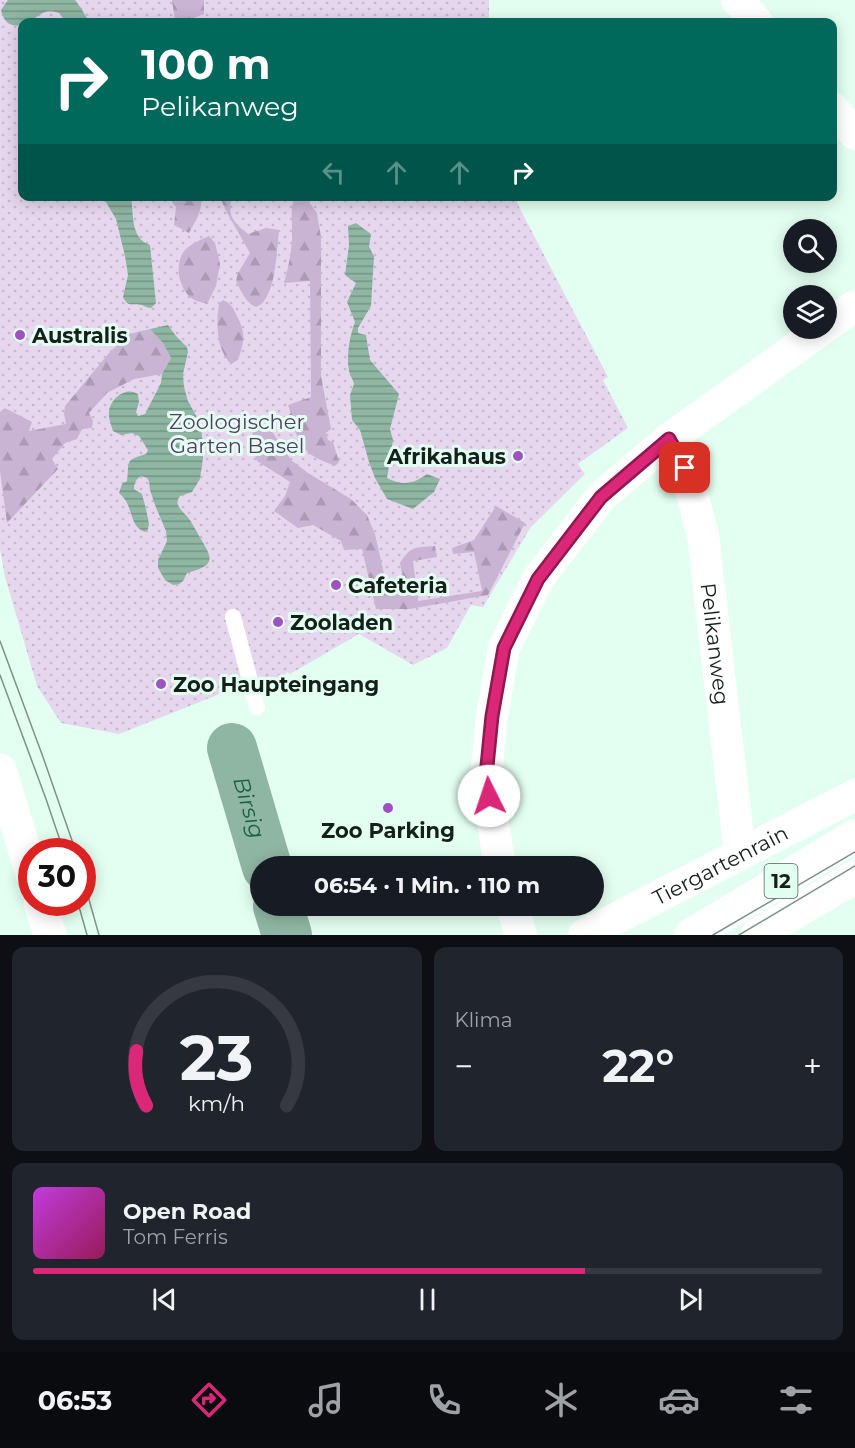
<!DOCTYPE html>
<html lang="de">
<meta charset="utf-8">
<style>
body{margin:0;font-family:Montserrat,sans-serif;background:#20242c;color:#f1f3f6;height:100vh;display:flex;flex-direction:column;font-size:22px;white-space:nowrap}
*{box-sizing:border-box;margin:0}
p{font-size:20px;color:#9ea1a6}
.icon{flex:none;width:33px;height:33px;fill:none;stroke:currentColor;stroke-width:2;stroke-linecap:round;stroke-linejoin:round}
.map{position:relative;height:935px;overflow:hidden}
.panel{display:flex;flex-direction:column;gap:12px;padding:12px;background:#0d0f14;flex:1}
.panel>*{flex:none}
.banner{position:absolute;left:18px;top:18px;width:819px;height:183px;border-radius:12px;box-shadow:0 3px 15px #0003;background:#00695c;color:#fff;overflow:hidden}
.controls{position:absolute;left:783px;top:219px;display:grid;gap:12px}
.controls a{display:grid;place-items:center;width:54px;height:54px;border-radius:50%;background:#171b24;box-shadow:0 3px 15px #0003;font-size:30px}
.speed{position:absolute;left:18px;top:838px;display:flex;gap:12px;font-size:30px;font-weight:700;text-align:center}
.speed>*{display:grid;place-content:center;width:78px;height:78px;border-radius:50%;background:#171b24;box-shadow:0 3px 15px #0003;line-height:1}
.speed .limit{border:9px solid #d22;background:#fff;color:#111}
.pin{position:absolute;display:grid;place-items:center;width:51px;height:51px;color:#fff;margin:-26px;border-radius:12px;box-shadow:0 3px 9px #0006}
.me{position:absolute;width:66px;margin:-33px;rotate:356deg;stroke-linejoin:round;filter:drop-shadow(0 0 4px #0008)}
.turn{display:flex;align-items:center;gap:21px;height:126px;padding:0 24px;font-size:27px}
.turn .icon{width:78px;height:78px;stroke-width:2.5}
.turn b{display:block;font-size:42px;line-height:51px}
.lanes{display:flex;align-items:center;height:57px;padding:0 24px;background:#0003;justify-content:center;gap:30px;direction:ltr}
.lanes .off{opacity:.35}
.big{font-size:45px;font-weight:700;line-height:1.1}
.panel .tile{flex:1;display:flex;flex-direction:column;justify-content:center;gap:9px;min-width:0;padding:0 21px;border-radius:12px;background:#20242c}
.panel .dial{align-items:center;gap:0}
.dial svg{height:156px;overflow:visible;fill:none;stroke:#363941;stroke-width:7;stroke-linecap:round;text-anchor:middle}
.dial text{fill:#f1f3f6;stroke:none}
.song{display:flex;align-items:center;gap:18px}
.cover{width:72px;height:72px;border-radius:9px;background:linear-gradient(135deg,hsl(290 70% 55%),hsl(330 70% 35%))}
.played{height:6px;border-radius:3px;background:linear-gradient(90deg,#db2777 70%,#363941 70%)}
.keys{display:flex;justify-content:space-around;direction:ltr}
.heat{display:flex;justify-content:space-between;align-items:center;font-size:33px;direction:ltr}
.panel .tiles{flex:1;display:grid;gap:12px;grid-template-columns:1fr 1fr}
.tile:last-child{grid-column:span 2}
.trip{position:absolute;left:250px;top:856px;width:354px;height:60px;border-radius:30px;background:#171b24;box-shadow:0 3px 15px #0003;font-weight:700;line-height:60px;text-align:center}
.menu{display:flex;height:96px;justify-content:space-around;align-items:center;background:#090b0e;color:#9ea1a6}
.menu .icon{width:42px;height:42px}
.menu .active{color:#db2777}
.menu b{font-size:27px;color:#f1f3f6}
.map>svg:first-child{display:block}
.grass{fill:url(#grass-dots)}
.forest{fill:url(#forest-firs)}
.water{fill:url(#water-rules)}
.lines{fill:none;stroke-linecap:round;stroke-linejoin:round}
.river{stroke:#8fb6a3;stroke-width:50}
.service{stroke:#fff;stroke-width:16}
.minor{stroke:#fff;stroke-width:32}
.secondary{stroke:#fff;stroke-width:33}
.primary{stroke:#fff;stroke-width:33}
.tram{stroke:#7f9289;stroke-width:1.5}
.route-casing{stroke:#8e194d;stroke-width:15}
.route{stroke:#db2777;stroke-width:10}
.poi-dot{fill:#9f51c2;stroke:#e3fff1;stroke-width:2}
.labels{text-anchor:middle;dominant-baseline:central;stroke-width:6;stroke-linejoin:round;paint-order:stroke}
.shield{fill:#e3fff1;stroke:#54635b;stroke-width:1.5}
.shield-label{font-size:20px;font-weight:bold;fill:#16201b}
.poi-label{font-size:21px;font-weight:bold;fill:#16201b;stroke:#e3fff1;text-anchor:start}
.park-label{font-size:21px;fill:#563864;stroke:#e3fff1}
.street-label{font-size:21px;fill:#16201b;stroke:#e3fff1}
.water-label{font-size:22px;font-style:italic;fill:#1b5e44;stroke:#e3fff1}
</style>
<div class="map">
<svg width="855" height="935" viewBox="0 0 855 935">
<defs>
<pattern id="grass-dots" width="8" height="8" patternUnits="userSpaceOnUse" patternTransform="scale(1.5)"><rect width="8" height="8" fill="#e6d7ee"/><path d="M2 2h.1M6 6h.1" fill="none" stroke="#c5b8cc" stroke-width="1.8" stroke-linecap="round"/></pattern>
<pattern id="forest-firs" width="22" height="20" patternUnits="userSpaceOnUse" patternTransform="scale(1.5)"><rect width="22" height="20" fill="#c9b4d4"/><path d="M5 1l3.5 6h-7zM16 11l3.5 6h-7z" fill="#ac9ab5"/></pattern>
<pattern id="water-rules" width="6" height="5" patternUnits="userSpaceOnUse" patternTransform="scale(1.5)"><rect width="6" height="5" fill="#8fb6a3"/><path d="M0 2.5h6" fill="none" stroke="#749484"/></pattern>
</defs>
<rect width="100%" height="100%" fill="#e3fff1"/>
<polygon class="grass" points="0,0 489,0 489,22 22,22 22,196 515,197 520,209 608,377 603,380 628,428 578,464 585,474 531,527 483,607 471,605 447,648 413,665 359,634 290,674 287,672 283,678 277,680 271,677 225,692 119,734 61,723 37,686 5,577 0,549"/>
<g class="forest">
<polygon points="172,0 204,0 204,14 186,21 186,22 175,22"/>
<path d="M174,197h26c4,12 -5,25 -11,36l-15,-8 2,-18 -4,-5z"/>
<path d="M220,197h12c-5,18 1,26 16,37l18,-6 13,2c-2,19 -3,56 -15,71 -2,3 -5,4 -8,6 -10,-4 -15,-16 -20,-26l2,-8 12,-20 -24,-42z"/>
<path d="M295,197l14,5 8,11 4,24v139l10,53 -5,4 2,7 5,2 6,20 -4,4c-14,-6 -28,-10 -35,-24 -5,-10 -4,-12 -13,-20v-6l4,-3 -3,-8 23,-8 -1,-116 -26,2c4,-14 7,-28 8,-43 1,-15 -3,-30 3,-43z"/>
<path d="M209,236l6,7 5,21 -4,22 -9,18c-5,-2 -13,-3 -17,-7 -13,-12 -16,-37 -3,-49 6,-5 15,-9 22,-12z"/>
<path d="M223,300c7,3 9,6 13,14 10,19 9,26 2,46l-7,4c-15,-16 -15,-40 -12,-60z"/>
<polygon points="150,329 163,343 171,358 162,374 134,379 107,393 89,413 93,421 92,428 82,429 77,439 65,443 52,459 58,469 7,523 0,471 0,412 5,408 32,422 29,431 66,424 64,414 65,406 109,353 129,334"/>
<path d="M259,424l12,6 20,30 17,13 43,26 16,16 8,19 14,62 16,-6 -5,-27c11,-18 16,-15 35,-17l2,11 -24,4 5,40 64,-10 -8,-39 -21,2 -1,-6 22,-8 22,-34 29,17 -37,72 -78,14h-34l-14,-60 -18,1 -3,-9 -28,-16 -15,3 -24,-17 11,-15 5,-14 -33,-21 -6,-16 2,-15z"/>
</g>
<g class="water">
<path d="M8,0h67l6,8 8,14h-23l-7,-9c-22,-6 -19,9 -37,9v3c-12,2 -18,-2 -21,-15z"/>
<path d="M103,197h28c3,18 -1,41 19,48l6,58 -5,5c-3,0 -6,-2 -9,-3 -10,-3 -13,4 -19,-8l5,-22 -3,-19 -9,-37z"/>
<path d="M356,223l15,11 -2,13 5,9 -3,50 -13,22v5l8,2 4,25 29,34 -9,35 3,11 -6,38c16,8 26,6 40,-4l13,5 -6,13 -21,17 -26,-10 -12,-21 -6,-16 -9,-32 -8,-10 -2,-25 4,-11c-1,-4 -4,-9 -5,-13 -3,-15 1,-36 6,-49l-8,-20 9,-19 -11,-8 4,-30 -1,-19z"/>
<path d="M168,325l8,11 11,11 1,5 -5,22 1,13 4,14 11,20 3,14 1,23 -3,21 -8,13 -12,4 -3,5c2,10 8,12 13,19 4,7 8,14 12,21 14,22 8,25 -15,32l-4,8 -4,3 -6,1 -8,-5 -7,-12v-8l9,-19 -1,-10 -11,-26 -5,-15 -1,-9 -2,-3 -6,-2c-5,3 -7,7 -7,13l8,5 4,15 3,15 -1,5 -3,3c-14,-5 -12,-19 -19,-31 -2,-3 -4,-5 -7,-8l3,-9 5,-3c3,-20 -4,-20 19,-27l2,-4 -9,-14 -7,-3 -11,2 -8,-4c-2,-7 -5,-13 -4,-20 2,-13 17,-25 29,-17l1,8 -3,10 2,4 7,-2 16,-31 1,-9 9,-16 -8,-15 -13,-14z"/>
</g>
<g class="lines">
<g class="river">
<path id="s1" d="M232,748l35,119"/>
<polyline points="278,906 287,935"/>
</g>
<polyline class="service" points="233,617 257,707"/>
<g class="minor">
<polyline points="737,0 757,22"/>
<polyline points="832,108 855,134"/>
<polyline points="826,326 855,306"/>
<path id="s2" d="M669,439l16,29 18,67 37,319"/>
<polyline points="501,867 498,855 486,776 492,716 504,648 538,579 601,497 669,439 824,328"/>
<polyline points="512,906 521,935"/>
<path id="s3" d="M584,935l271,-140"/>
</g>
<g class="secondary">
<polyline points="0,770 32,874"/>
<polyline points="40,903 50,935"/>
</g>
<g class="primary">
<polyline points="691,935 855,836"/>
<polyline points="757,935 855,877"/>
</g>
<g class="tram">
<polyline points="0,641 43,757 76,852"/>
<polyline points="0,675 46,799 64,852"/>
<polyline points="82,875 99,935"/>
<polyline points="78,903 87,935"/>
<polyline points="713,935 855,852"/>
<polyline points="739,935 855,866"/>
</g>
</g>
<g class="lines">
<g class="route-casing">
<polyline id="route" points="489,796 486,776 492,716 504,648 538,579 601,497 669,439 685,468"/>
</g>
<use href="#route" class="route"/>
</g>
<g class="poi-dot">
<circle cx="20" cy="335" r="6"/>
<circle cx="518" cy="456" r="6"/>
<circle cx="336" cy="585" r="6"/>
<circle cx="278" cy="622" r="6"/>
<circle cx="161" cy="684" r="6"/>
<circle cx="388" cy="808" r="6"/>
</g>
<g class="labels">
<rect class="shield" x="764.5" y="864" width="33" height="34" rx="4.5"/>
<g class="shield-label">
<text x="781" y="881">12</text>
</g>
<g class="poi-label">
<text x="32" y="335">Australis</text>
<text x="506" y="456" text-anchor="end">Afrikahaus</text>
<text x="348" y="585">Cafeteria</text>
<text x="290" y="622">Zooladen</text>
<text x="173" y="684">Zoo Haupteingang</text>
<text x="388" y="830" text-anchor="middle">Zoo Parking</text>
</g>
<g class="park-label">
<text x="237" y="421">Zoologischer<tspan x="237" dy="24">Garten Basel</tspan></text>
</g>
<g class="street-label">
<text stroke="none"><textPath href="#s2" startOffset="212">Pelikanweg</textPath></text>
<text stroke="none"><textPath href="#s3" startOffset="153">Tiergartenrain</textPath></text>
</g>
<g class="water-label">
<text stroke="none"><textPath href="#s1" startOffset="62">Birsig</textPath></text>
</g>
</g>
</svg>
<div class="controls">
<a><svg class="icon" aria-label="search" viewBox="0 0 24 24"><circle cx="10" cy="10" r="6"/><path d="M15 15l6 6"/></svg></a>
<a><svg class="icon" aria-label="layers" viewBox="0 0 24 24"><path d="M12 4l9 5-9 5-9-5zM3 14l9 5 9-5"/></svg></a>
</div>
<div class="speed"><div class="limit">30</div></div>
<div class="pin" style="left:685px;top:468px;background:#d93025"><svg class="icon" aria-label="arrive" viewBox="0 0 24 24"><path d="M6 21V4h12l-3 4 3 4H6"/></svg></div>
<svg class="me" style="left:489px;top:796px" viewBox="-20 -20 40 40"><circle r="19" fill="#fff"/><path d="M0-13L10 11 0 6-10 11z" fill="#db2777"/></svg>
<div class="trip">06:54 · 1 Min. · 110 m</div>
<div class="banner">
<div class="turn"><svg class="icon" aria-label="right" viewBox="0 0 24 24"><path d="M7 20v-9h11M14 6l5 5-5 5"/></svg><div><b>100 m</b>Pelikanweg</div></div>
<div class="lanes"><svg class="icon off" aria-label="left" viewBox="0 0 24 24"><path d="M17 20v-9H6M10 6l-5 5 5 5"/></svg><svg class="icon off" aria-label="ahead" viewBox="0 0 24 24"><path d="M12 20V5M6 11l6-6 6 6"/></svg><svg class="icon off" aria-label="ahead" viewBox="0 0 24 24"><path d="M12 20V5M6 11l6-6 6 6"/></svg><svg class="icon" aria-label="right" viewBox="0 0 24 24"><path d="M7 20v-9h11M14 6l5 5-5 5"/></svg></div>
</div>
</div>
<section class="panel">
<div class="tiles">
<div class="tile dial"><svg viewBox="0 0 100 80">
<path d="M14 69A42 42 0 1 1 86 69"/>
<path d="M14 69A42 42 0 0 1 9 41" stroke="#db2777"/>
<text x="50" y="56" font-size="32" font-weight="700">23</text>
<text x="50" y="72" font-size="11">km/h</text>
</svg></div>
<div class="tile"><p>Klima</p>
<div class="heat"><a>−</a><b class="big">22°</b><a>+</a></div>
</div>
<div class="tile">
<div class="song"><i class="cover"></i><div><b>Open Road</b><p>Tom Ferris</p></div></div>
<div class="played"></div>
<div class="keys"><svg class="icon" aria-label="previous" viewBox="0 0 24 24"><path d="M18 5L8 12l10 7zM5 5v14"/></svg><svg class="icon" aria-label="pause" viewBox="0 0 24 24"><path d="M8 5v14M16 5v14"/></svg><svg class="icon" aria-label="next" viewBox="0 0 24 24"><path d="M6 5l10 7-10 7zM19 5v14"/></svg></div>
</div>
</div>
</section>
<nav class="menu">
<b>06:53</b>
<svg class="icon active" aria-label="directions" viewBox="0 0 24 24"><path d="M12 3l9 9-9 9-9-9zM9 14v-3h6M13 9l2 2-2 2"/></svg>
<svg class="icon" aria-label="music" viewBox="0 0 24 24"><path d="M9 18V5l10-2v13"/><circle cx="6" cy="18" r="3"/><circle cx="16" cy="16" r="3"/></svg>
<svg class="icon" aria-label="phone" viewBox="0 0 24 24"><path d="M5 4h4l2 5-3 2q2 4 5 5l2-3 5 2v4C11 20 4 13 5 4z"/></svg>
<svg class="icon" aria-label="climate" viewBox="0 0 24 24"><path d="M12 3v18M4 7l16 10M4 17L20 7"/></svg>
<svg class="icon" aria-label="car" viewBox="0 0 24 24"><path d="M5 17H2v-5l4-1 3-4h7l3 4 3 1v5h-3M9 17h6M6 11h13"/><circle cx="7" cy="17" r="2"/><circle cx="17" cy="17" r="2"/></svg>
<svg class="icon" aria-label="filters" viewBox="0 0 24 24"><path d="M4 7h16M4 17h16"/><circle cx="9" cy="7" r="2"/><circle cx="15" cy="17" r="2"/></svg>
</nav>
